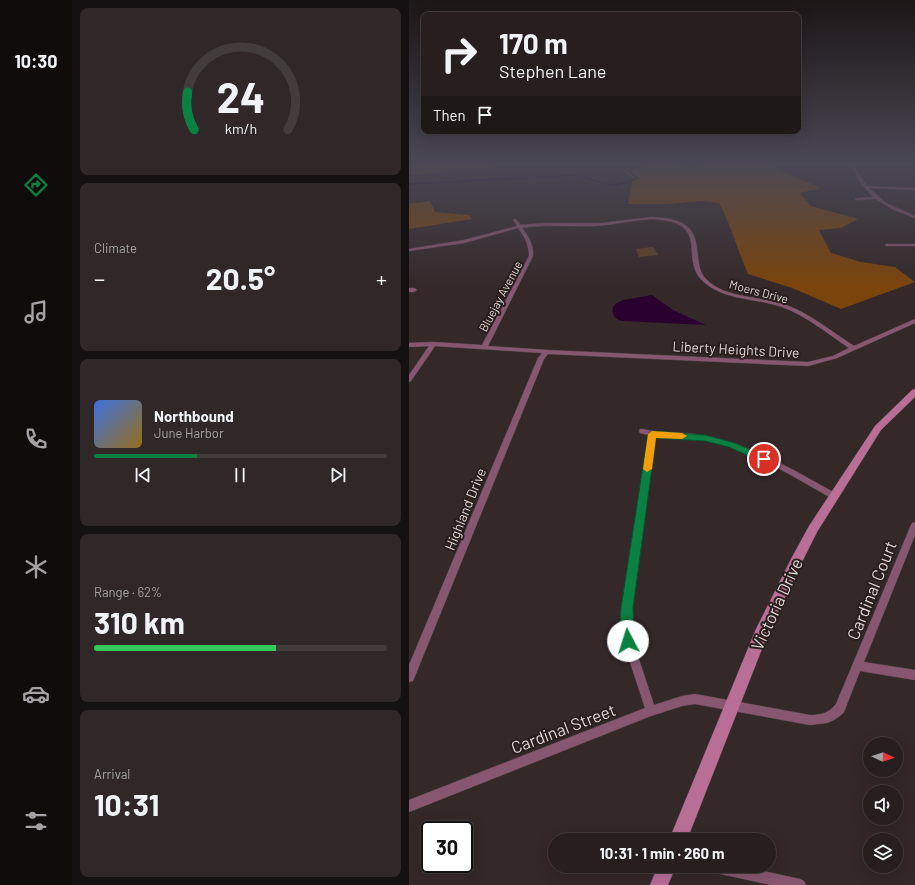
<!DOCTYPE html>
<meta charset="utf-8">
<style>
body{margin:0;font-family:Barlow,sans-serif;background:#2f2728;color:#f1f3f6;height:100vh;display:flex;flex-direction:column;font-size:15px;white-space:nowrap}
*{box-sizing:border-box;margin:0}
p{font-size:13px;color:#a4a2a4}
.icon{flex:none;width:22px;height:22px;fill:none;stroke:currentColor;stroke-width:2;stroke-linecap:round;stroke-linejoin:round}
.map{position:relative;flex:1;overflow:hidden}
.details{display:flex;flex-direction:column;gap:8px;padding:8px;background:#151011;width:337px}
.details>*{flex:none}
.banner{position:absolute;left:12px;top:12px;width:380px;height:122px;border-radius:8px;box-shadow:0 4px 16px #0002,0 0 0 1px #433c3d;background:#271e1f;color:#f1f3f6;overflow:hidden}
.needle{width:26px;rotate:94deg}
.buttons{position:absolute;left:454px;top:737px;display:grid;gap:8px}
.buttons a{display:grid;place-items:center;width:40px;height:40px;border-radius:50%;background:#271e1f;box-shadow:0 4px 16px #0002,0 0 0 1px #433c3d;font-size:20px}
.speed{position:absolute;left:12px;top:821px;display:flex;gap:8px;font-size:20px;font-weight:700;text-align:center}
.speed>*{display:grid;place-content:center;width:52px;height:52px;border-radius:50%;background:#271e1f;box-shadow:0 4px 16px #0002,0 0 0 1px #433c3d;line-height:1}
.speed .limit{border:2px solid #111;border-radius:6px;background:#fff;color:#111}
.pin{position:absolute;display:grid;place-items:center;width:34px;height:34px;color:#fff;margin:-17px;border:2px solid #fff;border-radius:50%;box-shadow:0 1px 4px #0007}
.me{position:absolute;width:44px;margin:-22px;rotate:355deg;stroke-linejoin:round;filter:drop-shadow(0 0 3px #0008)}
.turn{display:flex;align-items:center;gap:14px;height:84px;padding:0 12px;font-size:18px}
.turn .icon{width:52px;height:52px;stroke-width:2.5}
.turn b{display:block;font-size:28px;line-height:34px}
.then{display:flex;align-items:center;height:38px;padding:0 12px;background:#0003;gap:8px;font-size:15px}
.big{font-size:30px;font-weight:700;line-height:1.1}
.details .tile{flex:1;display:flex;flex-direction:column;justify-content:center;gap:6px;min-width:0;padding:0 14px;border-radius:8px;background:#2f2728}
.details .dial{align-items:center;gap:0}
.dial svg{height:104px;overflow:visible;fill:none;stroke:#433c3d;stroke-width:7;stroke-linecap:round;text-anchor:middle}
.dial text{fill:#f1f3f6;stroke:none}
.song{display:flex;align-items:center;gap:12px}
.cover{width:48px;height:48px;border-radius:6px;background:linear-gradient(135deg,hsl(220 70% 55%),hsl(40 70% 35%))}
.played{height:4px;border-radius:2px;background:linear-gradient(90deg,#0b8043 35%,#433c3d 35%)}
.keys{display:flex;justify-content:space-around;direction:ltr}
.heat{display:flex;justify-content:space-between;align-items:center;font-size:22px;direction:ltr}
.charge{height:6px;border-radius:3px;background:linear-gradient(90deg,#34c759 62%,#433c3d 0)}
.trip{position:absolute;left:139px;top:833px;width:228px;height:40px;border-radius:20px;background:#271e1f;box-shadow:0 4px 16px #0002,0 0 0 1px #433c3d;font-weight:700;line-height:40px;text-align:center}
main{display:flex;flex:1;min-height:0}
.menu{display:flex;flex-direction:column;width:72px;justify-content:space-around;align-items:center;background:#100c0c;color:#a4a2a4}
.menu .icon{width:28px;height:28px}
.menu .current{color:#0b8043}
.menu b{font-size:18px;color:#f1f3f6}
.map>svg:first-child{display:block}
.green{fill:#614026}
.forest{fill:#7b440b}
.water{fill:#2a002f}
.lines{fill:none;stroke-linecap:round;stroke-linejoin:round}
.stream{stroke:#2a002f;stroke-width:1.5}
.street-casing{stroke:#4f4445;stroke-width:1}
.secondary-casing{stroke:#4f4445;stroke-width:1}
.street{fill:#87576f;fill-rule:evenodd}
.secondary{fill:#b96e96;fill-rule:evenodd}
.route{fill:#0b8043;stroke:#07532c}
.slow{fill:#f59e0b}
.labels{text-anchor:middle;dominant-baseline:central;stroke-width:4;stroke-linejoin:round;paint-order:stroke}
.far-street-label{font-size:12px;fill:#ded5d6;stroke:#2a1e1f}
.street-label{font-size:14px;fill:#ded5d6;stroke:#2a1e1f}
.near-street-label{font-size:17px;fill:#ded5d6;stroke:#2a1e1f}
</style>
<main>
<nav class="menu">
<b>10:30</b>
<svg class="icon current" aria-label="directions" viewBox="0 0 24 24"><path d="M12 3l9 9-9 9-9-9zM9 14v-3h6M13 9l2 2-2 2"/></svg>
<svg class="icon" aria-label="music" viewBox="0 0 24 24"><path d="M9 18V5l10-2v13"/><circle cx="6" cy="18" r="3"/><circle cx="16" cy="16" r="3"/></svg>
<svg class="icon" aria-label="phone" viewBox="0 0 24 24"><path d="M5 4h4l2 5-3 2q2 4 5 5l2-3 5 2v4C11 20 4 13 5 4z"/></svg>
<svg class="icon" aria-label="climate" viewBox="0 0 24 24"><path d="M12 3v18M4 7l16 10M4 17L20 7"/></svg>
<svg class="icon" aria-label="car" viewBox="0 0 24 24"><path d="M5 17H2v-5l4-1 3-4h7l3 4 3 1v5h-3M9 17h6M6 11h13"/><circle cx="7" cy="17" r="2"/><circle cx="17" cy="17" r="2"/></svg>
<svg class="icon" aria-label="filters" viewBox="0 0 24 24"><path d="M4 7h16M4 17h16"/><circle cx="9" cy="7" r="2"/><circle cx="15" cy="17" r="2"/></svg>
</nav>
<section class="details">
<div class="tile dial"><svg viewBox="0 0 100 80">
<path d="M14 69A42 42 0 1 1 86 69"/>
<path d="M14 69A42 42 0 0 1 9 40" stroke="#0b8043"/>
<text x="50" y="56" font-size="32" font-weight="700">24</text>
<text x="50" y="72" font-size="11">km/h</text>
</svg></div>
<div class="tile"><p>Climate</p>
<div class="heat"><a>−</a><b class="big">20.5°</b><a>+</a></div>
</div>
<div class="tile">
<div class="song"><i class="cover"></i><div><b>Northbound</b><p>June Harbor</p></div></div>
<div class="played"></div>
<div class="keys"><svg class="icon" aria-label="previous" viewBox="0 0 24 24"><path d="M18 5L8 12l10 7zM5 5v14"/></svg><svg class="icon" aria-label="pause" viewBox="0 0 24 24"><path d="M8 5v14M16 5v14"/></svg><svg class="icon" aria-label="next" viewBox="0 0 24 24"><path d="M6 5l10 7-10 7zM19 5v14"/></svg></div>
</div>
<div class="tile"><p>Range · 62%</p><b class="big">310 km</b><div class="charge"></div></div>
<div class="tile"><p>Arrival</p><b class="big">10:31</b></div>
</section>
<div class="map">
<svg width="506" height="885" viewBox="0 0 506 885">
<rect width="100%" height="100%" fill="#342829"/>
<polygon class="green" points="243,247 245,248 249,255 230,257 227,249"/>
<g class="forest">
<polygon points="0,164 156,164 113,165 0,175"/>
<path d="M240,164h31l6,2h10l2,-2h82l-1,6 42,18 -21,5 11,13 47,13 -17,9 -22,2 12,23 30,9 34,5 20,15 -74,27 -49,-21 -44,-14c-10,-23 -17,-49 -29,-71l-18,-2 -33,3h-40l5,-26 -9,-6 1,-3z"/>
<polygon points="21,201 26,212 60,215 63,219 0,229 0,204"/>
</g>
<path class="water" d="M243,295l21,15 33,15 -83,-4c-7,-1 -12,-6 -10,-14l2,-3 8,-4z"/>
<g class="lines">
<g class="stream">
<polyline points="274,164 286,166 292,164"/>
<polyline points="0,184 169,175 197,184 207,185 220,182 228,178 220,171 223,168 238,164"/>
</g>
<g class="street-casing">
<g id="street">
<polygon points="411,164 481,164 480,166 445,166 458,186 506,188 506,190 460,188 477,203 506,216 506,218 483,209 467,199 447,200 446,199 448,198 464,197 453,185 441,165 413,165 408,167 406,166"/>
<path d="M243,217c17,1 38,3 43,22 2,5 2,12 3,18 1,8 2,16 8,22 19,20 56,17 80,26 25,9 46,27 68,41l61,-27v4l-78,35 -29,8 -260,-12 -4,5 -131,322 -4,1v-17l129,-307 4,-5 -107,-7 -24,35 -2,1v-7l20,-29 -20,1v-4l24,-1 49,3 47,-89c0,-11 -4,-19 -11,-28l-54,15 -55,8v-2l55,-9 53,-14 -4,-6 2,-1h1l5,6 22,-2h59zM243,219c63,3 24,41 53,64 22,18 51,15 77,24 25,9 46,27 67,41l-16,8 -25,6 -261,-12 -59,-4 45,-90c1,-11 -4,-19 -11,-28 24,-4 48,-1 72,-2 19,-1 39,-6 58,-7z"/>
<rect x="477" y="244" width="29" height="2"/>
<polygon points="0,288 5,288 8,290 5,292 0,292"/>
<path d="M231,429h2c21,5 43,2 64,7 47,9 89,35 131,58l1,2 -1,2h-6c-39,-22 -79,-48 -124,-57 -17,-4 -35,-2 -52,-5l-24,185 2,20 21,64 28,-9 13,-2 115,21c11,0 19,-2 26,-11l75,-179 1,-2 3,-1v13l-51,127 51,8v10l-55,-9 -16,41 -3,3 -7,5 -7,3 -17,2 -115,-21 -13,2 -31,10 -242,96v-12l236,-92 -22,-67 -2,-20 27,-186 -8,-2 -1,-2z"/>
<polygon points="296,866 331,866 391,879 395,881 397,885 362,885 302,872 298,870"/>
</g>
</g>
<g class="secondary-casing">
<g id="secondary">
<polygon points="506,389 506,397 472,430 408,532 391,566 360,631 278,840 260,840 347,629 382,559 400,526 466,426 503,390"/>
<polygon points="249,866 267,866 259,885 241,885"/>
</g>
</g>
<use href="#street" class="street"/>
<use href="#secondary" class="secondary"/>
</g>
<linearGradient id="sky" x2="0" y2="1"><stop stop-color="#1d1617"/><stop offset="0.57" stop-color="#4a4854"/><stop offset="1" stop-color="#4a4854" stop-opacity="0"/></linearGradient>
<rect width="506" height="288" fill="url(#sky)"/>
<path class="route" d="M243,431l53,4 30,8 32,14 1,2 -4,4 -35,-16 -24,-6 -49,-3 -23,170c0,10 3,30 -1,37l-4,2 -4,-2c-5,-11 -4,-25 -3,-37l27,-174z"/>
<polygon class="slow" points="243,431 273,433 278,436 273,439 247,438 243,469 238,472 234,469 239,434"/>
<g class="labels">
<g class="far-street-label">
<text transform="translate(350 291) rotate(15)">Moers Drive</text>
<text transform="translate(91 296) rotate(-62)">Bluejay Avenue</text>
</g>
<g class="street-label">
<text transform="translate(327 349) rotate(3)">Liberty Heights Drive</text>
<text transform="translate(56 509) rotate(-68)">Highland Drive</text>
</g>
<g class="near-street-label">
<text transform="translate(462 590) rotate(-68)">Cardinal Court</text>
<text transform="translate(367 604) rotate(-65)">Victoria Drive</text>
<text transform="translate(154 728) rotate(-21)">Cardinal Street</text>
</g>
</g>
</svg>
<div class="buttons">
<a><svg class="needle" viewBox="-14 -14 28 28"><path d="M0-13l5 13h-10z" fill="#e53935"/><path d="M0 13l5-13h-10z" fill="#a4a2a4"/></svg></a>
<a><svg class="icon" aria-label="sound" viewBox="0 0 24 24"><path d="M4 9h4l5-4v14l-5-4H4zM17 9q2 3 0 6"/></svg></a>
<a><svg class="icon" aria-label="layers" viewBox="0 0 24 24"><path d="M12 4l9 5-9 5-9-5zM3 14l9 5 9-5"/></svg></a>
</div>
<div class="speed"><div class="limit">30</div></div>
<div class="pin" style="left:355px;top:459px;background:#d93025"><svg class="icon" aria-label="arrive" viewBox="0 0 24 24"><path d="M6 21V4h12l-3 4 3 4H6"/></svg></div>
<svg class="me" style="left:219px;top:641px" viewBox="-20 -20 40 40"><circle r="19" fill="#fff"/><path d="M0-13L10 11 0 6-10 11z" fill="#0b8043"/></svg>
<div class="trip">10:31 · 1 min · 260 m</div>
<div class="banner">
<div class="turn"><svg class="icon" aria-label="right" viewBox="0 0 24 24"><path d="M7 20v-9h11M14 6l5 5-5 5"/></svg><div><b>170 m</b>Stephen Lane</div></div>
<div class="then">Then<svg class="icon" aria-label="arrive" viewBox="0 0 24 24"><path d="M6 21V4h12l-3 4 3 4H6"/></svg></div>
</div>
</div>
</main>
